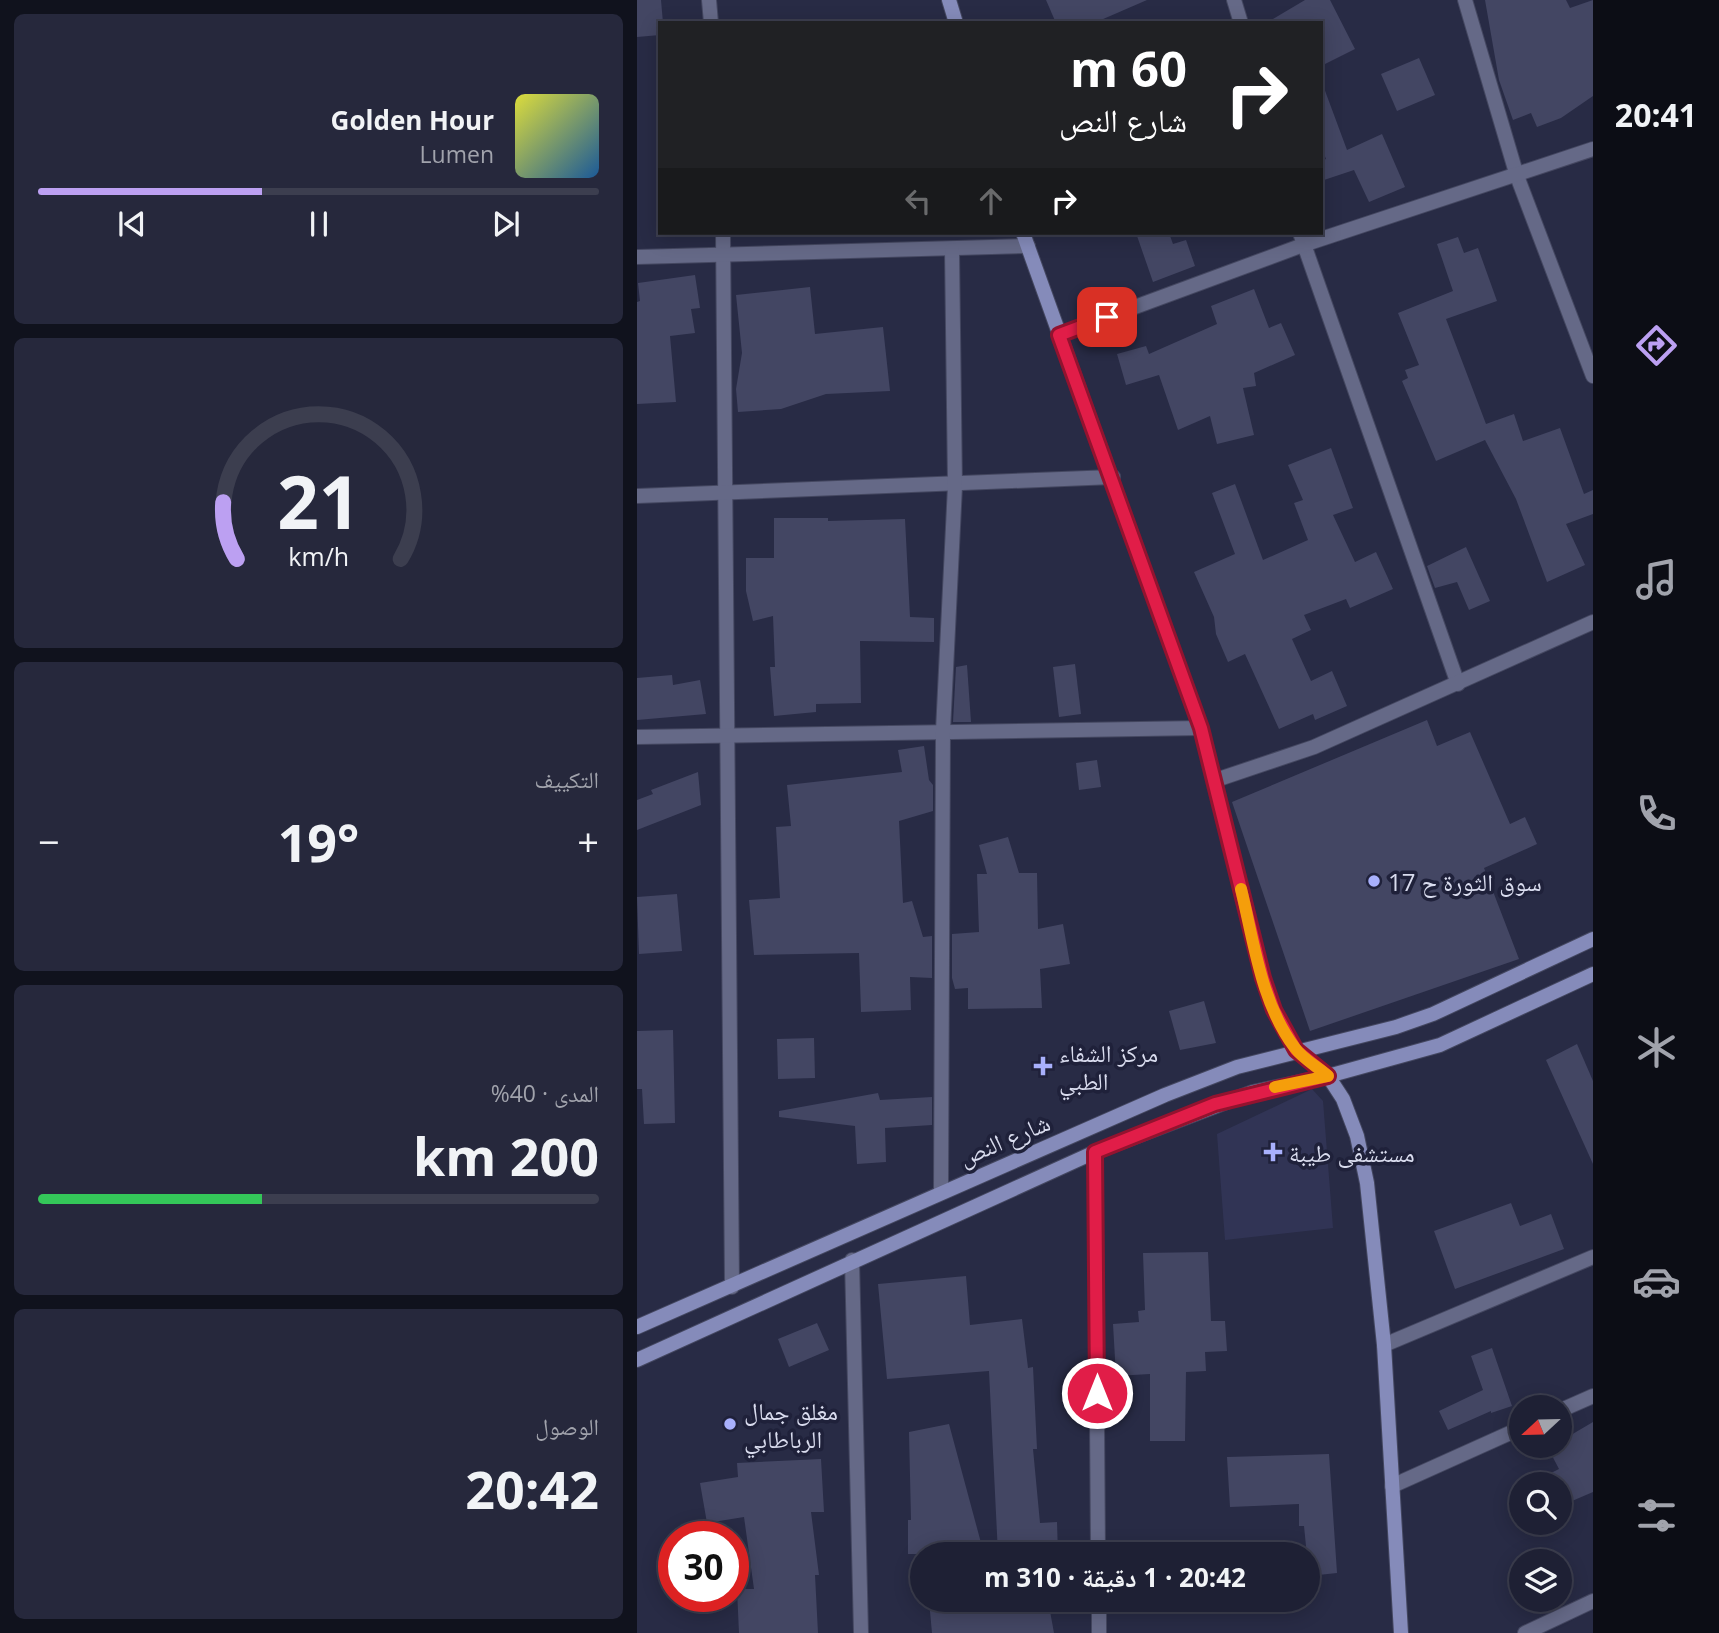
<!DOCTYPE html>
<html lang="ar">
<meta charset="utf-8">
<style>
body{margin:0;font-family:"Open Sans","Noto Naskh Arabic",sans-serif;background:#26283c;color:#f1f3f6;direction:rtl;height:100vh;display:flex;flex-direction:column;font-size:26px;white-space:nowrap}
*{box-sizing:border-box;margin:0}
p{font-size:23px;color:#a1a3ac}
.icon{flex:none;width:38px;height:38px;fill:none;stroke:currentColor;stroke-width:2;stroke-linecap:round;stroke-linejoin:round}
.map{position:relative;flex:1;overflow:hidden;direction:ltr}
.panel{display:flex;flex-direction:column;gap:14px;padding:14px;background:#10121d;width:637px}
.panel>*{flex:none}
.banner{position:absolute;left:21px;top:21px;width:665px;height:214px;border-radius:0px;box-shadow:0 4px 18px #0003,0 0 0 2px #3c3e4f;direction:rtl;background:#202124;color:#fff;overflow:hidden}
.needle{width:46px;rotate:248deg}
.tools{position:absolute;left:872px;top:1395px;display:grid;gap:14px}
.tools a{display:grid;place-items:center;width:63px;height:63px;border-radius:50%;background:#1e2034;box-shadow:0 4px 18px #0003,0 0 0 2px #3c3e4f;font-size:35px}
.speed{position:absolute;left:21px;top:1521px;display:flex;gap:14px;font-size:35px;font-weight:700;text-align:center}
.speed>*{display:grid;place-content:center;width:91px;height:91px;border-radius:50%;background:#1e2034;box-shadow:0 4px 18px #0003,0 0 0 2px #3c3e4f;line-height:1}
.speed .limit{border:10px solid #d22;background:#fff;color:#111}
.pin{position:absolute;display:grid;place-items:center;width:60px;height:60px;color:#fff;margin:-30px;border-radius:14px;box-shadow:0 4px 10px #0006}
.me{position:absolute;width:77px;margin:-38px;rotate:0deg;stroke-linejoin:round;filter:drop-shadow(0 0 5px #0008)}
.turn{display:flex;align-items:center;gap:24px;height:147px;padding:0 21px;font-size:32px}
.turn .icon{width:91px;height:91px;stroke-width:2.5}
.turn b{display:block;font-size:49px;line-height:60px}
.lanes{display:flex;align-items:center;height:66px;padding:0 21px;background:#0003;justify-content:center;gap:35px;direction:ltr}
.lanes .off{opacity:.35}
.big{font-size:52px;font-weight:700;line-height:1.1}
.panel .tile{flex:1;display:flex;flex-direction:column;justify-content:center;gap:10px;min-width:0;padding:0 24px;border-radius:10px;background:#26283c}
.panel .dial{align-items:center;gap:0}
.dial svg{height:182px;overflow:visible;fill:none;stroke:#3c3e4f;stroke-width:7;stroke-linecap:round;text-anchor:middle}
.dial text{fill:#f1f3f6;stroke:none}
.song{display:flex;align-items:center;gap:21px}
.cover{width:84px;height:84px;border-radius:10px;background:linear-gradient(135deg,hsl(60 70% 55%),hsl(210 70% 35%))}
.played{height:7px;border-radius:4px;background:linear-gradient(90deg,#bca0f2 40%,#3c3e4f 40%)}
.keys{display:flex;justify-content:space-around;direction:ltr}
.heat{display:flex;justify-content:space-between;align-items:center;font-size:38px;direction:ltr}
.charge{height:10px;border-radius:5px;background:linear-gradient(90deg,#34c759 40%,#3c3e4f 0)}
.trip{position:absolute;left:273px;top:1542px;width:410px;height:70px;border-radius:35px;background:#1e2034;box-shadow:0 4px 18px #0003,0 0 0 2px #3c3e4f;font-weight:700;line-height:70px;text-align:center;direction:rtl}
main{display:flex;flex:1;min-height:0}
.tabs{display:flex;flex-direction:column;width:126px;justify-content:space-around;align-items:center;background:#0c0d15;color:#a1a3ac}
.tabs .icon{width:49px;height:49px}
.tabs .current{color:#bca0f2}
.tabs b{font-size:32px;color:#f1f3f6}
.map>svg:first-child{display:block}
.built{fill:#313455}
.building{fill:#434663}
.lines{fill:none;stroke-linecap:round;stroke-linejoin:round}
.street-casing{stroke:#444760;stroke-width:16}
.secondary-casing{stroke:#444760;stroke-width:16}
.street{stroke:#656987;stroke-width:14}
.secondary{stroke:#858bba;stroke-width:14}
.route-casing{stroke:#92132f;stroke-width:18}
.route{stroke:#e11d48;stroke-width:12}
.slow{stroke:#f59e0b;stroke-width:12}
.poi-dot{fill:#a8b0fc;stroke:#1f213a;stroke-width:2.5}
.labels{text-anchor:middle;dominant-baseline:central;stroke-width:7;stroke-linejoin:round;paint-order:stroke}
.poi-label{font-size:24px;fill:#d9dcee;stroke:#1f213a;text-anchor:start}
.street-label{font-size:24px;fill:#d9dcee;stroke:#1f213a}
</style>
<main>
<nav class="tabs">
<b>20:41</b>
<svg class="icon current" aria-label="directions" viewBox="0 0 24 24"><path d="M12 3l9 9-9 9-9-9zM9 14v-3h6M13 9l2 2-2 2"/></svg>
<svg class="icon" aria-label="music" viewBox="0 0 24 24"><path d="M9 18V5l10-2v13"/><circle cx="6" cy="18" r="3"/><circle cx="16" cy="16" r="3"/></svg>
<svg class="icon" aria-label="phone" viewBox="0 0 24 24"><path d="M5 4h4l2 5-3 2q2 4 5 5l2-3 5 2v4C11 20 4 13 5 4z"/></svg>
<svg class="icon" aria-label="climate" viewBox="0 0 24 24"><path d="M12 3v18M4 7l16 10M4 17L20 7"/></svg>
<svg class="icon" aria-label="car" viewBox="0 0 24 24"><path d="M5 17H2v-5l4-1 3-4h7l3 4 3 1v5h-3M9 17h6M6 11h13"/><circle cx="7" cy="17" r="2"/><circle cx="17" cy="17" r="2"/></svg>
<svg class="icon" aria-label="filters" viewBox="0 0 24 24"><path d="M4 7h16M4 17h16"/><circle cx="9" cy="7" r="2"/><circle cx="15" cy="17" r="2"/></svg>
</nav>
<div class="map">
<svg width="956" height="1633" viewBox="0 0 956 1633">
<rect width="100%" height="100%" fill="#282b45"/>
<polygon class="built" points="675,1089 686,1101 696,1228 588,1240 580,1134"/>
<g class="building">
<polygon points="0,0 24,0 26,23 23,23 23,35 0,37"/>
<polygon points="409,0 510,0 457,23 419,23"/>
<polygon points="668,0 693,0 718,49 684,66 684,23 629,23"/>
<polygon points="848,0 929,0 933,8 956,0 956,96 924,118 900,127 894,113 876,120 862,80"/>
<polygon points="782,58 798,95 760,111 744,74"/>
<polygon points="687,88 710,150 745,134 768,187 732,202 717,170 684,181 684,161 689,159 684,146 684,89"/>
<polygon points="499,233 532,233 536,244 549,240 558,266 516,282"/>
<polygon points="821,237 827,253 841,248 860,301 809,319 849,424 877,414 886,441 923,428 947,494 956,490 956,514 929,524 948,565 910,582 879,499 848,440 799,461 765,381 771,378 768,370 782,365 761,313 816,291 800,244"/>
<polygon points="58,275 63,308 54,309 58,333 33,336 39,402 0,404 0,302 3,301 1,283"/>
<polygon points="173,287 178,334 246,327 253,391 189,394 144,409 101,412 99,389 105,353 99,295"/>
<polygon points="617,289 632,328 644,323 658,355 617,373 619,386 606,388 617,435 580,444 573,416 541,430 522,375 489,385 480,354 509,346 512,354 580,324 574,306"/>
<polygon points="694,448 716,508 696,515 718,562 739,552 756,589 713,608 709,599 667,615 674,630 655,639 674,681 695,671 710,706 678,720 676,714 642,729 608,654 591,662 579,634 577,617 557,572 598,554 575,493 598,484 626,560 671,540 657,503 666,500 651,465"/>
<polygon points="137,518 191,518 191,521 268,519 273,617 297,618 297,642 223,641 224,703 179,704 179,712 137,716 133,667 138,667 136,616 116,621 109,591 109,558 137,558"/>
<polygon points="829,547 853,601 832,610 820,582 798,588 790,566"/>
<polygon points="438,664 444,714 422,717 416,667"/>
<polygon points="330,665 334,722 316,722 319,667"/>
<polygon points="35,675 36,685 63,680 69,714 0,720 0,678"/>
<polygon points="790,720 800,746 833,732 873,824 888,817 900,844 847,868 882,959 673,1031 595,802"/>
<polygon points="287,746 292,780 296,785 296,811 262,821 266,903 275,901 286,937 295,936 295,978 273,977 274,1010 224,1012 222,953 117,955 112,900 143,898 139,827 154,826 150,785 265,772 261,750"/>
<polygon points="460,760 464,787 442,790 439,763"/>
<polygon points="61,772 64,805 0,830 0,800 16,794 14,790"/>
<polygon points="371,837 382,873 400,873 401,929 426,924 433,964 403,969 405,1008 331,1009 331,988 318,989 315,978 315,934 342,932 340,874 350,874 342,845"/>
<polygon points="40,894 45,951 2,954 0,897"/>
<polygon points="567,1001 579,1043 543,1050 532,1011"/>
<polygon points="36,1030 38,1123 7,1124 5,1089 0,1089 0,1031"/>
<polygon points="177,1038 178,1078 141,1079 140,1039"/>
<polygon points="940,1044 956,1081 956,1164 909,1060"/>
<polygon points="241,1093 243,1100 295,1097 295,1125 248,1128 249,1162 220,1164 218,1126 142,1117 142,1111"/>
<polygon points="874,1203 883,1226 914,1214 927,1249 818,1289 797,1231"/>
<polygon points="571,1252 574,1321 588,1321 590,1351 568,1352 569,1371 549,1372 548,1441 513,1441 513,1374 479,1376 476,1324 502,1322 501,1311 508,1310 506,1253"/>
<polygon points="329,1276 333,1325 385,1319 391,1368 396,1367 400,1449 396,1449 403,1523 420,1522 421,1554 361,1554 352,1371 250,1379 241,1284"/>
<polygon points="180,1323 192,1350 152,1367 141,1339"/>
<polygon points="855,1348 875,1406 854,1413 854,1411 811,1430 802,1411 846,1390 834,1356"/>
<polygon points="956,1422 956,1492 928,1504 922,1484 919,1484 914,1473 922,1469 911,1448 922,1446 922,1442"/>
<polygon points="312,1424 347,1554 271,1554 271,1520 274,1520 272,1432"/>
<polygon points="692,1454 700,1573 672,1576 667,1526 662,1526 662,1504 593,1507 590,1457"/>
<polygon points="184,1459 187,1512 174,1512 182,1575 178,1575 181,1633 102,1633 100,1589 117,1589 107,1517 70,1523 63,1483 101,1477 100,1463"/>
<polygon points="292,1600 411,1600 417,1633 295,1633"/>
</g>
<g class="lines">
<g class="street-casing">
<g id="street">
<polyline points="72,0 74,23"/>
<polyline points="597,0 604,23"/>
<polyline points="828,0 880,176 956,376"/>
<polyline points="86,233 95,1287"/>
<polyline points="663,233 821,684"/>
<polyline points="0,257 391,246"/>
<polyline points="422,335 666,245 956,149"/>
<polyline points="0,496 476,477"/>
<polyline points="0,737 564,728"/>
<polyline points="579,780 677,747 956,622"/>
<polyline points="458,1152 461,1554"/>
<polyline points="304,1191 306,731 318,486 315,250"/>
<polyline points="215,1260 224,1633"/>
<polyline points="747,1345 956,1257"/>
<polyline points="922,1411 956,1396"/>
<polyline points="755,1486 884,1428"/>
<polyline points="462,1600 462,1633"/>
<polyline points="888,1633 956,1601"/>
</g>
</g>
<g class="secondary-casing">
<g id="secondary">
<polyline points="312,0 319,23"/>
<polyline points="386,233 564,728 626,978 637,1010 659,1050 691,1076 706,1099 720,1136 730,1183 747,1345 764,1633"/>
<polyline points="0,1327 528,1095 600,1067 759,1027 796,1014 956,939"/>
<polyline points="0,1360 458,1152 616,1092 691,1076 803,1045 956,974"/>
</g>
</g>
<use href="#street" class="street"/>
<use href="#secondary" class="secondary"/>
</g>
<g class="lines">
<g class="route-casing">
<polyline id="route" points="460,1393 458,1152 578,1104 691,1076 659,1050 637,1010 626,978 564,728 422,335 470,317"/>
</g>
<use href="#route" class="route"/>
<path class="slow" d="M604,889c13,53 20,114 54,159 8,11 23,19 33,28l-53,11"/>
</g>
<g class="poi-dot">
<circle cx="737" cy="881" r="7"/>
<path d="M402.5 1055.5h7v7h7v7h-7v7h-7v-7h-7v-7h7z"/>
<path d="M632.5 1141.5h7v7h7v7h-7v7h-7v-7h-7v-7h7z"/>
<circle cx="93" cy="1424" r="7"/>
</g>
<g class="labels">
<g class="poi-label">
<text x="751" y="881">سوق الثورة ح 17</text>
<text x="422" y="1052">مركز الشفاء<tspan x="422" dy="28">الطبي</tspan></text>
<text x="652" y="1152">مستشفى طيبة</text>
<text x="107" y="1410">مغلق جمال<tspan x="107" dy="28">الرباطابي</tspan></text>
</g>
<g class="street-label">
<text transform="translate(367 1139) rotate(-23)">شارع النص</text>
</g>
</g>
</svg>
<div class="tools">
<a><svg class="needle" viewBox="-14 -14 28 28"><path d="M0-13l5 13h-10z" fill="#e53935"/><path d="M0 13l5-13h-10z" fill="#a1a3ac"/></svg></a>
<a><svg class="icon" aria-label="search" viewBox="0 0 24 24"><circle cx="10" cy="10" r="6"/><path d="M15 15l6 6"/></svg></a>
<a><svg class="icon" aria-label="layers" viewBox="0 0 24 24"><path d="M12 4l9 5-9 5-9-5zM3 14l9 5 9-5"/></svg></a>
</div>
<div class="speed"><div class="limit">30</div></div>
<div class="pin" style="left:470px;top:317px;background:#d93025"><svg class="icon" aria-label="arrive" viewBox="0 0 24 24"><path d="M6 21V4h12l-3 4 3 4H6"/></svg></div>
<svg class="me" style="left:460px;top:1393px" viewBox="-20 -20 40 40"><circle r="17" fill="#e11d48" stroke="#fff" stroke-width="3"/><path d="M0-11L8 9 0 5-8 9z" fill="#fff"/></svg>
<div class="trip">20:42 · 1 دقيقة · 310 m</div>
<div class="banner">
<div class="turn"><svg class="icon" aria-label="right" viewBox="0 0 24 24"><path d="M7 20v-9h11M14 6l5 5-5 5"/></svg><div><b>60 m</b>شارع النص</div></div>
<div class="lanes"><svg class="icon off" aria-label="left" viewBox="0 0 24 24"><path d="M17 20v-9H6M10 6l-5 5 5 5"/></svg><svg class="icon off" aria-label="ahead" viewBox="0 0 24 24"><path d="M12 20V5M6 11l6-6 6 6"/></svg><svg class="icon" aria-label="right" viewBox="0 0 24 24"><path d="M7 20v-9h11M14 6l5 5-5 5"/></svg></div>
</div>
</div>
<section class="panel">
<div class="tile">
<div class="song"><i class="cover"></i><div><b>Golden Hour</b><p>Lumen</p></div></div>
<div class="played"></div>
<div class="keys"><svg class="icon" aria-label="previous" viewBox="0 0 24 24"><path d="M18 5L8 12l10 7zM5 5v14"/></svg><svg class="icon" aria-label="pause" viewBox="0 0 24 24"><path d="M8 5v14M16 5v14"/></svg><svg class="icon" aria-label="next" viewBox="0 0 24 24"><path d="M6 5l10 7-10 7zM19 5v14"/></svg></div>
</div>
<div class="tile dial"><svg viewBox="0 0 100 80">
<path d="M14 69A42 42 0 1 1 86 69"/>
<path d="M14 69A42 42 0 0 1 8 44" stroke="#bca0f2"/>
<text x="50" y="56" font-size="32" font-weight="700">21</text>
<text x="50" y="72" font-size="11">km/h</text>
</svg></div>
<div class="tile"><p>التكييف</p>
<div class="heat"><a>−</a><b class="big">19°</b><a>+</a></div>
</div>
<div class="tile"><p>المدى · 40%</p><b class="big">200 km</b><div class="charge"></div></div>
<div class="tile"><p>الوصول</p><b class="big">20:42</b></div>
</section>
</main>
